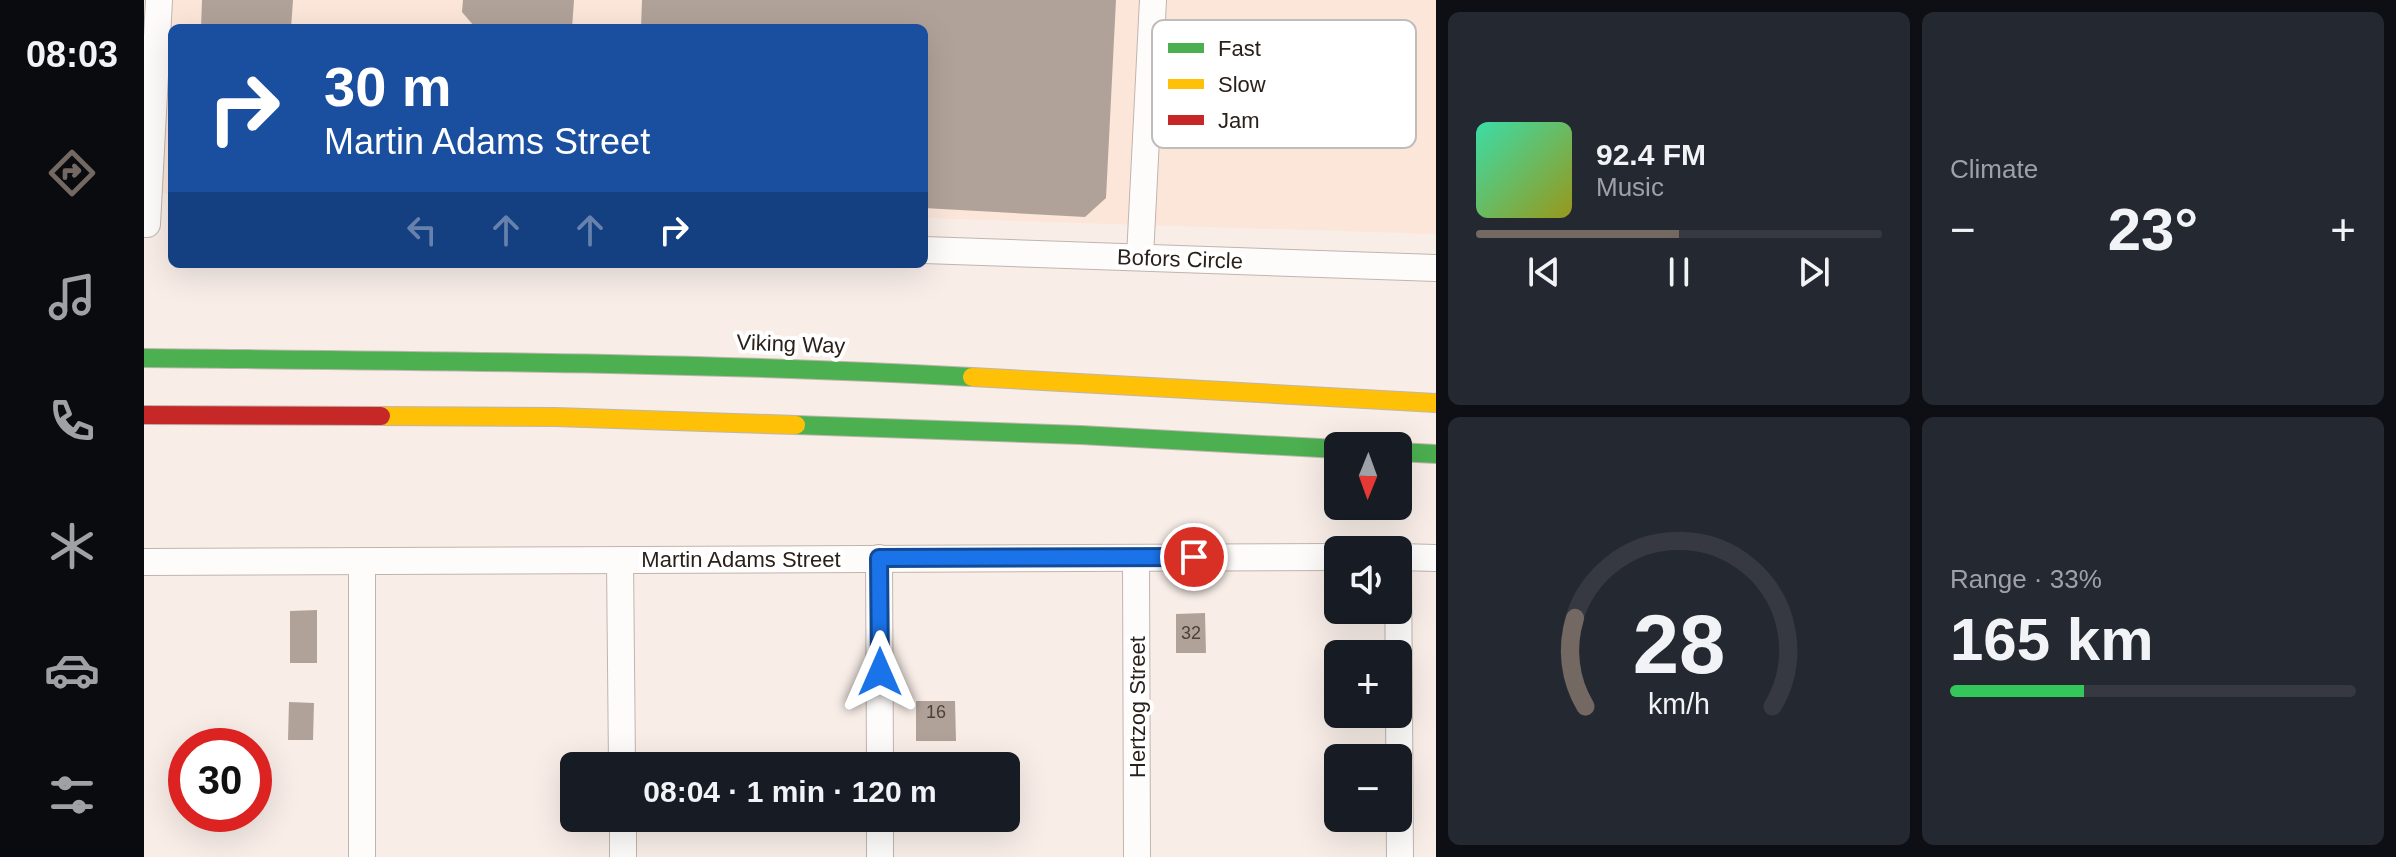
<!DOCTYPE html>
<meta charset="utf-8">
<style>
body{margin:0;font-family:Arial,sans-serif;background:#242831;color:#f1f3f6;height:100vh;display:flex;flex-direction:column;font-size:30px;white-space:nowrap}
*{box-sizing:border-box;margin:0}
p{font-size:26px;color:#9ea1a6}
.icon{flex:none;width:44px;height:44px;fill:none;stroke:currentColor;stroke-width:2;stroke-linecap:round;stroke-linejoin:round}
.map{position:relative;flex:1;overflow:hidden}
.sheet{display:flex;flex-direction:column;gap:12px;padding:12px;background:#0d0f14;width:960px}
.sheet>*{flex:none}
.guide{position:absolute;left:24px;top:24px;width:760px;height:244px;border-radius:12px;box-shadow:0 8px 32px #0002;background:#1a4fa0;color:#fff;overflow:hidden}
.needle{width:52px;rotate:181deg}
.controls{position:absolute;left:1180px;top:432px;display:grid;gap:16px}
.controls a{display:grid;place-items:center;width:88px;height:88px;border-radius:12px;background:#171b24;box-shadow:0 8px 32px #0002;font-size:40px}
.speed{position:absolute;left:24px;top:728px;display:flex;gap:16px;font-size:40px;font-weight:700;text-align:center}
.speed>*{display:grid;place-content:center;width:104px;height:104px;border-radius:50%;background:#171b24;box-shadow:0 8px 32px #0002;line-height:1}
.speed .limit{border:12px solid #d22;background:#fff;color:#111}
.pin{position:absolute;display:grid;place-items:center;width:68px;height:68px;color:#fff;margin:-34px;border:4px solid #fff;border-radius:50%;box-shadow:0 2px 8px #0007}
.me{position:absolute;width:88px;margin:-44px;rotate:0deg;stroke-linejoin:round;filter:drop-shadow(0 0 6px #0008)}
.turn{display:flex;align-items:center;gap:28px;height:168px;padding:0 24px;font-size:36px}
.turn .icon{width:104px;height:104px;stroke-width:2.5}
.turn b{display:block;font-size:56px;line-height:68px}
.lanes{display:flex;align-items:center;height:76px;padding:0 24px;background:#0003;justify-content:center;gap:40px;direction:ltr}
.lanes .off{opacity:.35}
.big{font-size:60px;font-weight:700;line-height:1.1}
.sheet .card{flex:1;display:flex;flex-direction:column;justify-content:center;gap:12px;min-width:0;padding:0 28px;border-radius:12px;background:#242831}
.sheet .dial{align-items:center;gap:0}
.dial svg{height:208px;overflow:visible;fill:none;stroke:#363941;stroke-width:7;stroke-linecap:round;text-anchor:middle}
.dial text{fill:#f1f3f6;stroke:none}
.song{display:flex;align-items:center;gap:24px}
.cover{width:96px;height:96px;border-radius:12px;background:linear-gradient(135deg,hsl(160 70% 55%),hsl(60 70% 35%))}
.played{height:8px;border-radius:4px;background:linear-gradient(90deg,#736862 50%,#363941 50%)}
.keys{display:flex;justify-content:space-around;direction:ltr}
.heat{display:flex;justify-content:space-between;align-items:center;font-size:44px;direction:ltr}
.charge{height:12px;border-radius:6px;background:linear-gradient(90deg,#34c759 33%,#363941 0)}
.sheet .tiles{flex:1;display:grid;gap:12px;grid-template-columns:repeat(2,1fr)}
.trip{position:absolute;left:416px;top:752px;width:460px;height:80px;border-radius:12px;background:#171b24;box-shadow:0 8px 32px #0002;font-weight:700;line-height:80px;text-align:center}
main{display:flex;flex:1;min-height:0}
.dock{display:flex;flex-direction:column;width:144px;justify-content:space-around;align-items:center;background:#090b0e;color:#9ea1a6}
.dock .icon{width:56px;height:56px}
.dock .current{color:#736862}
.dock b{font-size:36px;color:#f1f3f6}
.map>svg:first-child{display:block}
.built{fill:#fbe6d9}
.building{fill:#b1a299}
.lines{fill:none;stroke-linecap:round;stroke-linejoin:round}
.street-casing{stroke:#bfb5af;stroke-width:28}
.fast-casing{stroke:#bfb5af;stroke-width:20}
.slow-casing{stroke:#bfb5af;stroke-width:20}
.jam-casing{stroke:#bfb5af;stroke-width:20}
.street{stroke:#fefcfb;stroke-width:26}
.fast{stroke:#4caf50;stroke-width:18}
.slow{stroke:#ffc107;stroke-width:18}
.jam{stroke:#c62828;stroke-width:18}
.route-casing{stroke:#114b97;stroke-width:20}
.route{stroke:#1a73e8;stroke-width:14}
.labels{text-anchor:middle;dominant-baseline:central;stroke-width:8;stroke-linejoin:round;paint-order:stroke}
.number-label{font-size:18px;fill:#4c403a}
.street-label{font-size:22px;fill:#2b201a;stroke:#fff}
.key{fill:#fff;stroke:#bfbcba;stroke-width:2}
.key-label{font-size:22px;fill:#2b201a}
</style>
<main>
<nav class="dock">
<b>08:03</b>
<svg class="icon current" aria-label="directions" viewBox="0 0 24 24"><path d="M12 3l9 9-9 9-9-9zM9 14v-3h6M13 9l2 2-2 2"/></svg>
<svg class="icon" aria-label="music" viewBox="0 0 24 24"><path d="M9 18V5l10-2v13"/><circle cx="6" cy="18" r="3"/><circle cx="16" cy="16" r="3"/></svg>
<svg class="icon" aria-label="phone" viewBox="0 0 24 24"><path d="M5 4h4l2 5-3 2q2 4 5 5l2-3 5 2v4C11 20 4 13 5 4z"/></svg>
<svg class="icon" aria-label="climate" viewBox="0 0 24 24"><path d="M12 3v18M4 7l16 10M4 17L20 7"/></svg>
<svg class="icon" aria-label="car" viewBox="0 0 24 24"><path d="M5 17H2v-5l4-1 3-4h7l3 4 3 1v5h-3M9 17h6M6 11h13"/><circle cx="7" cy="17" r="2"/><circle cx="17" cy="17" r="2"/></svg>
<svg class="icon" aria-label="filters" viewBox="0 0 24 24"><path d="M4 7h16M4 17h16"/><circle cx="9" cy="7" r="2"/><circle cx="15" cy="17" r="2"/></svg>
</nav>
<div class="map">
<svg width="1292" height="857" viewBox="0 0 1292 857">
<rect width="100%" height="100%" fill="#f8ede7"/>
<polygon class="built" points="0,0 1292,0 1292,234 780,218 780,28 28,28 28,194 0,193"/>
<g class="building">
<polygon points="58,0 149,0 147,28 57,28"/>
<polygon points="319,0 430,0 428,28 330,26 318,12"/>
<polygon points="498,0 972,0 962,198 941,217 780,208 780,28 497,28"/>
<polygon points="173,610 173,663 146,663 146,611"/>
<polygon points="1061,613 1062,653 1032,653 1032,614"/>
<polygon points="772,701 811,701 812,741 772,741"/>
<polygon points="145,702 170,703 169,740 144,740"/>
</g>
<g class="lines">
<g class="street-casing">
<g id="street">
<polyline points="3,224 15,0"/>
<polyline points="780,250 1292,268"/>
<polyline points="996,257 1009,0"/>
<polyline points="1254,557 1256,857"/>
<polyline points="1254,557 1292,558"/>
<polyline points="735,558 736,766"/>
<polyline points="992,558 993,857"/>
<polyline points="476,560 478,766"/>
<polyline points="0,562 1194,557"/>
<polyline points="479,818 479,857"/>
<polyline points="736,818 736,857"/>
<polyline points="218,857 218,561"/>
</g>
</g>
<g class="fast-casing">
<g id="fast">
<path d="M0,358c276,3 552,4 828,19"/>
<polyline points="652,425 937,435 1194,449"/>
<polyline points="1254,452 1292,454"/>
</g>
</g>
<g class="slow-casing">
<g id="slow">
<polyline points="828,377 1292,403"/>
<polyline points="237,416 411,417 652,425"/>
</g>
</g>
<g class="jam-casing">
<polyline id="jam" points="0,415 237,416"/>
</g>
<use href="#street" class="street"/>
<use href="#fast" class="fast"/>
<use href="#slow" class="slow"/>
<use href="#jam" class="jam"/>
</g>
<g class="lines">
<g class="route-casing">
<polyline id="route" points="736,672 735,558 1050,557"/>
</g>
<use href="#route" class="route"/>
</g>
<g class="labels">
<g class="number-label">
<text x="1047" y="633">32</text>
<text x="792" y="712">16</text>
</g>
<g class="street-label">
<text transform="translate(1036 259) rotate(2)">Bofors Circle</text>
<text transform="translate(647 344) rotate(2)">Viking Way</text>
<text x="597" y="559">Martin Adams Street</text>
<text transform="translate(993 707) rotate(-90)">Hertzog Street</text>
</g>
</g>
<rect x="1008" y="20" width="264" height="128" rx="12" class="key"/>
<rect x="1024" y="43" width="36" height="10" fill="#4caf50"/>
<rect x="1024" y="79" width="36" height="10" fill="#ffc107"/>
<rect x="1024" y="115" width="36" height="10" fill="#c62828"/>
<g class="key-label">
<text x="1074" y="56">Fast</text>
<text x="1074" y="92">Slow</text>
<text x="1074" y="128">Jam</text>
</g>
</svg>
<div class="controls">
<a><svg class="needle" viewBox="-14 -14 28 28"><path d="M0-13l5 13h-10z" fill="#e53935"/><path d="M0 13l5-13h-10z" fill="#9ea1a6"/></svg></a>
<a><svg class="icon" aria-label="sound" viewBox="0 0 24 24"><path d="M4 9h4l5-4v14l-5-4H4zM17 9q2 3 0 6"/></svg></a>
<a>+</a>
<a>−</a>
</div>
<div class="speed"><div class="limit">30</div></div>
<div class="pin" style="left:1050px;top:557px;background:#d93025"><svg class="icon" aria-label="arrive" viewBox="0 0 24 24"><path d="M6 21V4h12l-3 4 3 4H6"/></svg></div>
<svg class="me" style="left:736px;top:672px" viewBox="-20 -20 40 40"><path d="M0-17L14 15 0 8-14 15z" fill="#1a73e8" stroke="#fff" stroke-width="4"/></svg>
<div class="trip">08:04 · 1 min · 120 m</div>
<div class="guide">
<div class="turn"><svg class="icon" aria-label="right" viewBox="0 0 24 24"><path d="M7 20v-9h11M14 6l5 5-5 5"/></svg><div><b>30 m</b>Martin Adams Street</div></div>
<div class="lanes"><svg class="icon off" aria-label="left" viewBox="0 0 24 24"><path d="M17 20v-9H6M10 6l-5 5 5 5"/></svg><svg class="icon off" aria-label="ahead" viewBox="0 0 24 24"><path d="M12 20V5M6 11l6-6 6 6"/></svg><svg class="icon off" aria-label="ahead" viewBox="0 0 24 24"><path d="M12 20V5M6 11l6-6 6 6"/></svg><svg class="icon" aria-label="right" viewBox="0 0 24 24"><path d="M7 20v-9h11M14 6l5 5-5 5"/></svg></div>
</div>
</div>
<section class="sheet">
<div class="tiles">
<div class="card">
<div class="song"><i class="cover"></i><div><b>92.4 FM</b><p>Music</p></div></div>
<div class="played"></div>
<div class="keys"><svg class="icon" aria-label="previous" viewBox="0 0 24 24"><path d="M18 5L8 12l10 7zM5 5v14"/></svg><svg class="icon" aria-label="pause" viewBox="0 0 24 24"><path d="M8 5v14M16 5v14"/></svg><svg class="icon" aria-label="next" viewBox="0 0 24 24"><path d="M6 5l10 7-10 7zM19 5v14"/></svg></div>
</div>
<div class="card"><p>Climate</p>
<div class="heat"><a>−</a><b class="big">23°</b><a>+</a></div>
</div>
<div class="card dial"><svg viewBox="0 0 100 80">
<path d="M14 69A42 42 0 1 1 86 69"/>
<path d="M14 69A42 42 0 0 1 10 35" stroke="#736862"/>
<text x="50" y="56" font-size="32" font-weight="700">28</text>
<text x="50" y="72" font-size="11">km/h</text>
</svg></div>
<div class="card"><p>Range · 33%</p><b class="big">165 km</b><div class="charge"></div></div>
</div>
</section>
</main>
